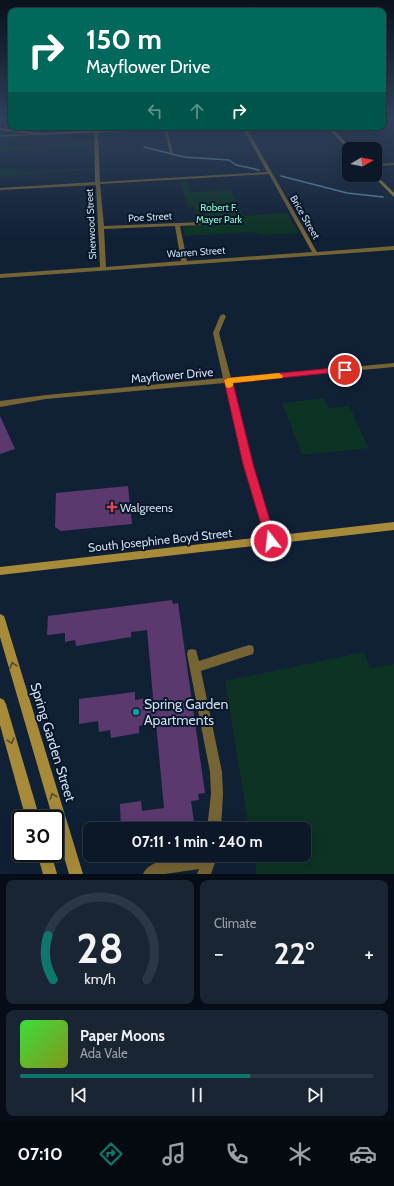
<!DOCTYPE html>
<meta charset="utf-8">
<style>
body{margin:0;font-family:Cabin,sans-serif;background:#1a2534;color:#f1f3f6;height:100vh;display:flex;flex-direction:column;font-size:15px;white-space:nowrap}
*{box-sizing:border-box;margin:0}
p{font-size:13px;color:#9aa0a8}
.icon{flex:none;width:22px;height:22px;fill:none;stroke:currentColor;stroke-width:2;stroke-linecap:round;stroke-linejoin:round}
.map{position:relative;height:874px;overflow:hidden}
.sheet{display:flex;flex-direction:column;gap:6px;padding:6px;background:#070d16;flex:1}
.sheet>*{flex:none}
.top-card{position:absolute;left:8px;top:8px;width:378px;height:122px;border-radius:8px;box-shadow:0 4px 16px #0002,0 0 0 1px #2c3745;background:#00695c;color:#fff;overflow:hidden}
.needle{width:26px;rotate:80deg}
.controls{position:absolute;left:342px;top:142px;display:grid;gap:8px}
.controls a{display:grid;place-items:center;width:40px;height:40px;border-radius:8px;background:#0c1828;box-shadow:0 4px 16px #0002,0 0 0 1px #2c3745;font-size:20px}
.speed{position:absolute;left:12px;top:810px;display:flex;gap:8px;font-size:20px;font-weight:700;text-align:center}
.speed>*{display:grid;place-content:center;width:52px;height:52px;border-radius:50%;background:#0c1828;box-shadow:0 4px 16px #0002,0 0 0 1px #2c3745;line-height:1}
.speed .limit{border:2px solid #111;border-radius:6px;background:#fff;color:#111}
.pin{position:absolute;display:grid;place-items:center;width:34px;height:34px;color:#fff;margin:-17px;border:2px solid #fff;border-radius:50%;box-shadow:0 1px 4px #0007}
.me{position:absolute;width:44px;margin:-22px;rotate:344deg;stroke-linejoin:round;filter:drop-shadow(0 0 3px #0008)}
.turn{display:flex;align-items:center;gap:14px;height:84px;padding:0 12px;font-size:18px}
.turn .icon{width:52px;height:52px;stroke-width:2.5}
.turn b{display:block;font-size:28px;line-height:34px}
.lanes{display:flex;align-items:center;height:38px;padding:0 12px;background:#0003;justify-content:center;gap:20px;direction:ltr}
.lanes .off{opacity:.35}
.big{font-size:30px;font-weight:800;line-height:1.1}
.sheet .card{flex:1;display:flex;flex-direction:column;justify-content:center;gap:6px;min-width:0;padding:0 14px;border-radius:8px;background:#1a2534}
.sheet .dial{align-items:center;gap:0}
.dial svg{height:104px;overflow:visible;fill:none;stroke:#2c3745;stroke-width:7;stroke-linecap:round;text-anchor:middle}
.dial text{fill:#f1f3f6;stroke:none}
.song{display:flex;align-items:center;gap:12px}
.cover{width:48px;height:48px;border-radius:6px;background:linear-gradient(135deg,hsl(120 70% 55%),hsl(70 70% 35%))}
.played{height:4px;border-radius:2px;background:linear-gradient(90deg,#0f766e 65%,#2c3745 65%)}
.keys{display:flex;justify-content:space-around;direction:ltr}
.heat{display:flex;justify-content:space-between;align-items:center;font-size:22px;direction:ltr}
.sheet .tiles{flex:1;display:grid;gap:6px;grid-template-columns:1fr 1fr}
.card:last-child{grid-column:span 2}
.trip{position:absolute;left:83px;top:822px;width:228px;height:40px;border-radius:8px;background:#0c1828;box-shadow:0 4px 16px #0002,0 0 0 1px #2c3745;font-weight:800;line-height:40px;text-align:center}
.dock{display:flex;height:64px;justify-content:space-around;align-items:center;background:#050a10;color:#9aa0a8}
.dock .icon{width:28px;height:28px}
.dock .selected{color:#0f766e}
.dock b{font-size:18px;color:#f1f3f6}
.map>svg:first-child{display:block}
.green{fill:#0c3323}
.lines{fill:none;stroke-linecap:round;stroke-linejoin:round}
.stream{stroke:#6194b7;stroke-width:1.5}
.building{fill:#5b396f}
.street{fill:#756434;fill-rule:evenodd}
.secondary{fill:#a78b39;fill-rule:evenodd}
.oneway{stroke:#4f4b31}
.route{fill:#e11d48;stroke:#92132f}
.slow{fill:#f59e0b}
.health-dot{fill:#e0444e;stroke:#07172b;stroke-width:1.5}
.culture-dot{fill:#0f9aa8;stroke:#07172b;stroke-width:1.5}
.labels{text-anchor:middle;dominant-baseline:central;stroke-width:4;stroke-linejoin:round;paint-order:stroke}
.far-park-label{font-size:10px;fill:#89fac8;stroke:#07172b}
.far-street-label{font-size:10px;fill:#d2ddec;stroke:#07172b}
.street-label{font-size:12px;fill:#d2ddec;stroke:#07172b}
.poi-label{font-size:12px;fill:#d2ddec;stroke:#07172b;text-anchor:start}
.near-poi-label{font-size:14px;fill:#d2ddec;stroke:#07172b;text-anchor:start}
.near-street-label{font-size:14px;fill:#d2ddec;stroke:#07172b}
</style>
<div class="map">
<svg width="394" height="874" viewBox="0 0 394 874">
<rect width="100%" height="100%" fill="#102035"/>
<g class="green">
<polygon points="92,141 92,146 10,150 9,152 0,152 0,146 26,147 51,145 58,143"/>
<polygon points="0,168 29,171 92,168 92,170 0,176"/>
<polygon points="186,180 190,192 231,190 243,216 287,213 298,233 264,235 250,232 185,236 183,227 199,224 194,207 188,207 180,181"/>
<polygon points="324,398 328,408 349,406 369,448 302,455 282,403"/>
<polygon points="364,652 370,668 394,664 394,874 257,874 254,855 304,855 304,829 249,829 225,681"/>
</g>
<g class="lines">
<g class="stream">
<polyline points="144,147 184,157 229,160 236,165 259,170"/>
<polyline points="281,176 347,193 383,197"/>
</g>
</g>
<g class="building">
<polygon points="0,416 15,449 0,454"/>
<polygon points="128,486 132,524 61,531 55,527 56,493"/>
<polygon points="172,600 173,604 178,603 205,793 198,794 199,800 191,801 194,822 187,823 188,829 121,829 120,804 141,801 142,811 164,808 156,723 139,726 139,733 111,738 110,730 99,732 98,721 79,724 79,699 135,692 135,700 153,697 147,630 131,632 131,637 76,646 75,640 65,642 65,633 47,635 48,616"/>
</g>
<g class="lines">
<g class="street">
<polygon points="164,127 167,128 173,154 170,153"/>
<path d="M242,127h4l71,125 77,-6v4l-394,28v-4l100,-7 -4,-82 -96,5v-2l95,-6 -1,-50 2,-1 2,1 2,50 167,-10zM269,174l43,78 -125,9 -7,-35 19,-1 2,-1v-2l-97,4 -4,-42zM175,226l6,35 -75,6 -2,-38z"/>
<polygon points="41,133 40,135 0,137 0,135"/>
<polygon points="394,163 394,165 375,166 375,164"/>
<polygon points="223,314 226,316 219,333 231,378 394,363 394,367 232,382 252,464 276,541 274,544 271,545 268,544 266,541 244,464 225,383 46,399 0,407 0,401 46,395 223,378 213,333 220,316"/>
<polygon points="249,645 253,646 254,650 253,654 201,671 222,772 223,794 221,829 207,829 211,794 210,772 187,654 188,650 192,649 196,650 199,661"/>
<path d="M197,855h18l1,5 -5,14h-14l2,-5 -34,5h-22c7,-16 39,-17 54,-19z"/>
</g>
<g class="secondary">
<polygon points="383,118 394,118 394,119 383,120"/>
<polygon points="170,127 197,127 195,128 40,135 0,130 0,128 40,133"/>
<polygon points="327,127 331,127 352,149 349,150"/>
<polygon points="375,174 394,193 394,197 372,175 375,175"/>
<polygon points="394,522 394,530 0,575 0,567"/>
<polygon points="0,614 4,616 5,619 83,874 69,874 55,826 55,819 53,819 0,637"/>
<polygon points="0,698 4,700 6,704 40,819 26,819 0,725"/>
<polygon points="37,853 51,853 57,874 43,874"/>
</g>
</g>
<defs><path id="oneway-chevron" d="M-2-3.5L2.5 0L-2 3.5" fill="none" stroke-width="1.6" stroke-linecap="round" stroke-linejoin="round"/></defs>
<g class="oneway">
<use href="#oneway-chevron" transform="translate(13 665) rotate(-106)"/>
<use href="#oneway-chevron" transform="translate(11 741) rotate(74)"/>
<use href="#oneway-chevron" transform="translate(53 796) rotate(-107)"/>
</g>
<linearGradient id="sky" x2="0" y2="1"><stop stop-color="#09121d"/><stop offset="0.49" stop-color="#31425c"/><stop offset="1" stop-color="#31425c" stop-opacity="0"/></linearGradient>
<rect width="394" height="240" fill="url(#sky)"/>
<polygon class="route" points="345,367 347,368 347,371 233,383 253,464 276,541 274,544 271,545 267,544 243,464 224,380 228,378"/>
<polygon class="slow" points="279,373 283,376 282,378 233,383 233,386 229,388 226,387 224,380 228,378"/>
<path class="health-dot" d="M110 501h4v4h4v4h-4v4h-4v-4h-4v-4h4z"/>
<circle class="culture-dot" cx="136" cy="712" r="4"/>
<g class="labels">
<g class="far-park-label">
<text x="219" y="207">Robert F.<tspan x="219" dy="12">Mayer Park</tspan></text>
</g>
<g class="far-street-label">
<text transform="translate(150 217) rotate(-3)">Poe Street</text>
<text transform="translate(305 217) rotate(60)">Brice Street</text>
<text transform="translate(91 224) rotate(-93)">Sherwood Street</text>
<text transform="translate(196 252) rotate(-4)">Warren Street</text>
</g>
<g class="street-label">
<text transform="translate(172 375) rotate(-5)">Mayflower Drive</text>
<text transform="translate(160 540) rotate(-6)">South Josephine Boyd Street</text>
</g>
<g class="poi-label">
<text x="120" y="507">Walgreens</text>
</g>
<g class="near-poi-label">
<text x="144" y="704">Spring Garden<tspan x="144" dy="16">Apartments</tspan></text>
</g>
<g class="near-street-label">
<text transform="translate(53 742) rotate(73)">Spring Garden Street</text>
</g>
</g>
</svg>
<div class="controls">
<a><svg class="needle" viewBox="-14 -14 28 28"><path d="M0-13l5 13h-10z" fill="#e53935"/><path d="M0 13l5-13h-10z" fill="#9aa0a8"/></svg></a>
</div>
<div class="speed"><div class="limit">30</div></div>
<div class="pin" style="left:345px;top:370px;background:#d93025"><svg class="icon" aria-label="arrive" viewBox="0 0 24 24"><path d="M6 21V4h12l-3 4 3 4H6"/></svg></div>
<svg class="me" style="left:271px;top:541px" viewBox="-20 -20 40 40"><circle r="17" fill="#e11d48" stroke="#fff" stroke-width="3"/><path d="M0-11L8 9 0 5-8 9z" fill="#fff"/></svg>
<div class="trip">07:11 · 1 min · 240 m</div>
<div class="top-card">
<div class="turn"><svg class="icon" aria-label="right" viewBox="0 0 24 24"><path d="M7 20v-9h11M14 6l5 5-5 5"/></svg><div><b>150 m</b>Mayflower Drive</div></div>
<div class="lanes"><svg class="icon off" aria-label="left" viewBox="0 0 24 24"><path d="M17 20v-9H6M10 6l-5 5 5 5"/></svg><svg class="icon off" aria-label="ahead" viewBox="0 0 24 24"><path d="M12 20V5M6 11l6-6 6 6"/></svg><svg class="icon" aria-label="right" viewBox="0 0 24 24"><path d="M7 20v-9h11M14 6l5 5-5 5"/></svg></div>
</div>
</div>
<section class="sheet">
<div class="tiles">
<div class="card dial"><svg viewBox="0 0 100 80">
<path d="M14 69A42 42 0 1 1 86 69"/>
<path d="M14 69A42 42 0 0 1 10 35" stroke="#0f766e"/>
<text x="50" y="56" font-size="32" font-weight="700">28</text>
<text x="50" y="72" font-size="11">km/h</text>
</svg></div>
<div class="card"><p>Climate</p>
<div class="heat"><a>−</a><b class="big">22°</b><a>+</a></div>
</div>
<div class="card">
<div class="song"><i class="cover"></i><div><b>Paper Moons</b><p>Ada Vale</p></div></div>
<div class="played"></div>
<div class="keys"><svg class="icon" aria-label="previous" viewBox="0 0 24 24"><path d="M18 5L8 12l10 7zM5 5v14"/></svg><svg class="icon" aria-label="pause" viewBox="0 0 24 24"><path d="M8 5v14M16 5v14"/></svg><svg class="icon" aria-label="next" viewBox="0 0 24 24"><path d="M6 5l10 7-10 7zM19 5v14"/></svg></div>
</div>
</div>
</section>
<nav class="dock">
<b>07:10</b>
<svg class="icon selected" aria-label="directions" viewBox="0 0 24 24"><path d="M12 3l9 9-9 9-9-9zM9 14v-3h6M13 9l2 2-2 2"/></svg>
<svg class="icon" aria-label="music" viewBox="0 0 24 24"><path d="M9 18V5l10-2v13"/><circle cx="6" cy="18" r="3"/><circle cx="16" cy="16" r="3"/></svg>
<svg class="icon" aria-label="phone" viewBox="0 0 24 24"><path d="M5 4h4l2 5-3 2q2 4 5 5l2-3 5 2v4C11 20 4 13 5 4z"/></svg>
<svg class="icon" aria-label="climate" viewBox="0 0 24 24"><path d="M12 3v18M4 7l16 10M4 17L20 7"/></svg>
<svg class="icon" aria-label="car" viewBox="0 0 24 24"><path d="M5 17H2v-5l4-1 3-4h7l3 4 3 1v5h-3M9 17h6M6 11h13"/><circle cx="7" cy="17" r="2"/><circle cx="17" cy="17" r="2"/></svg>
</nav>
